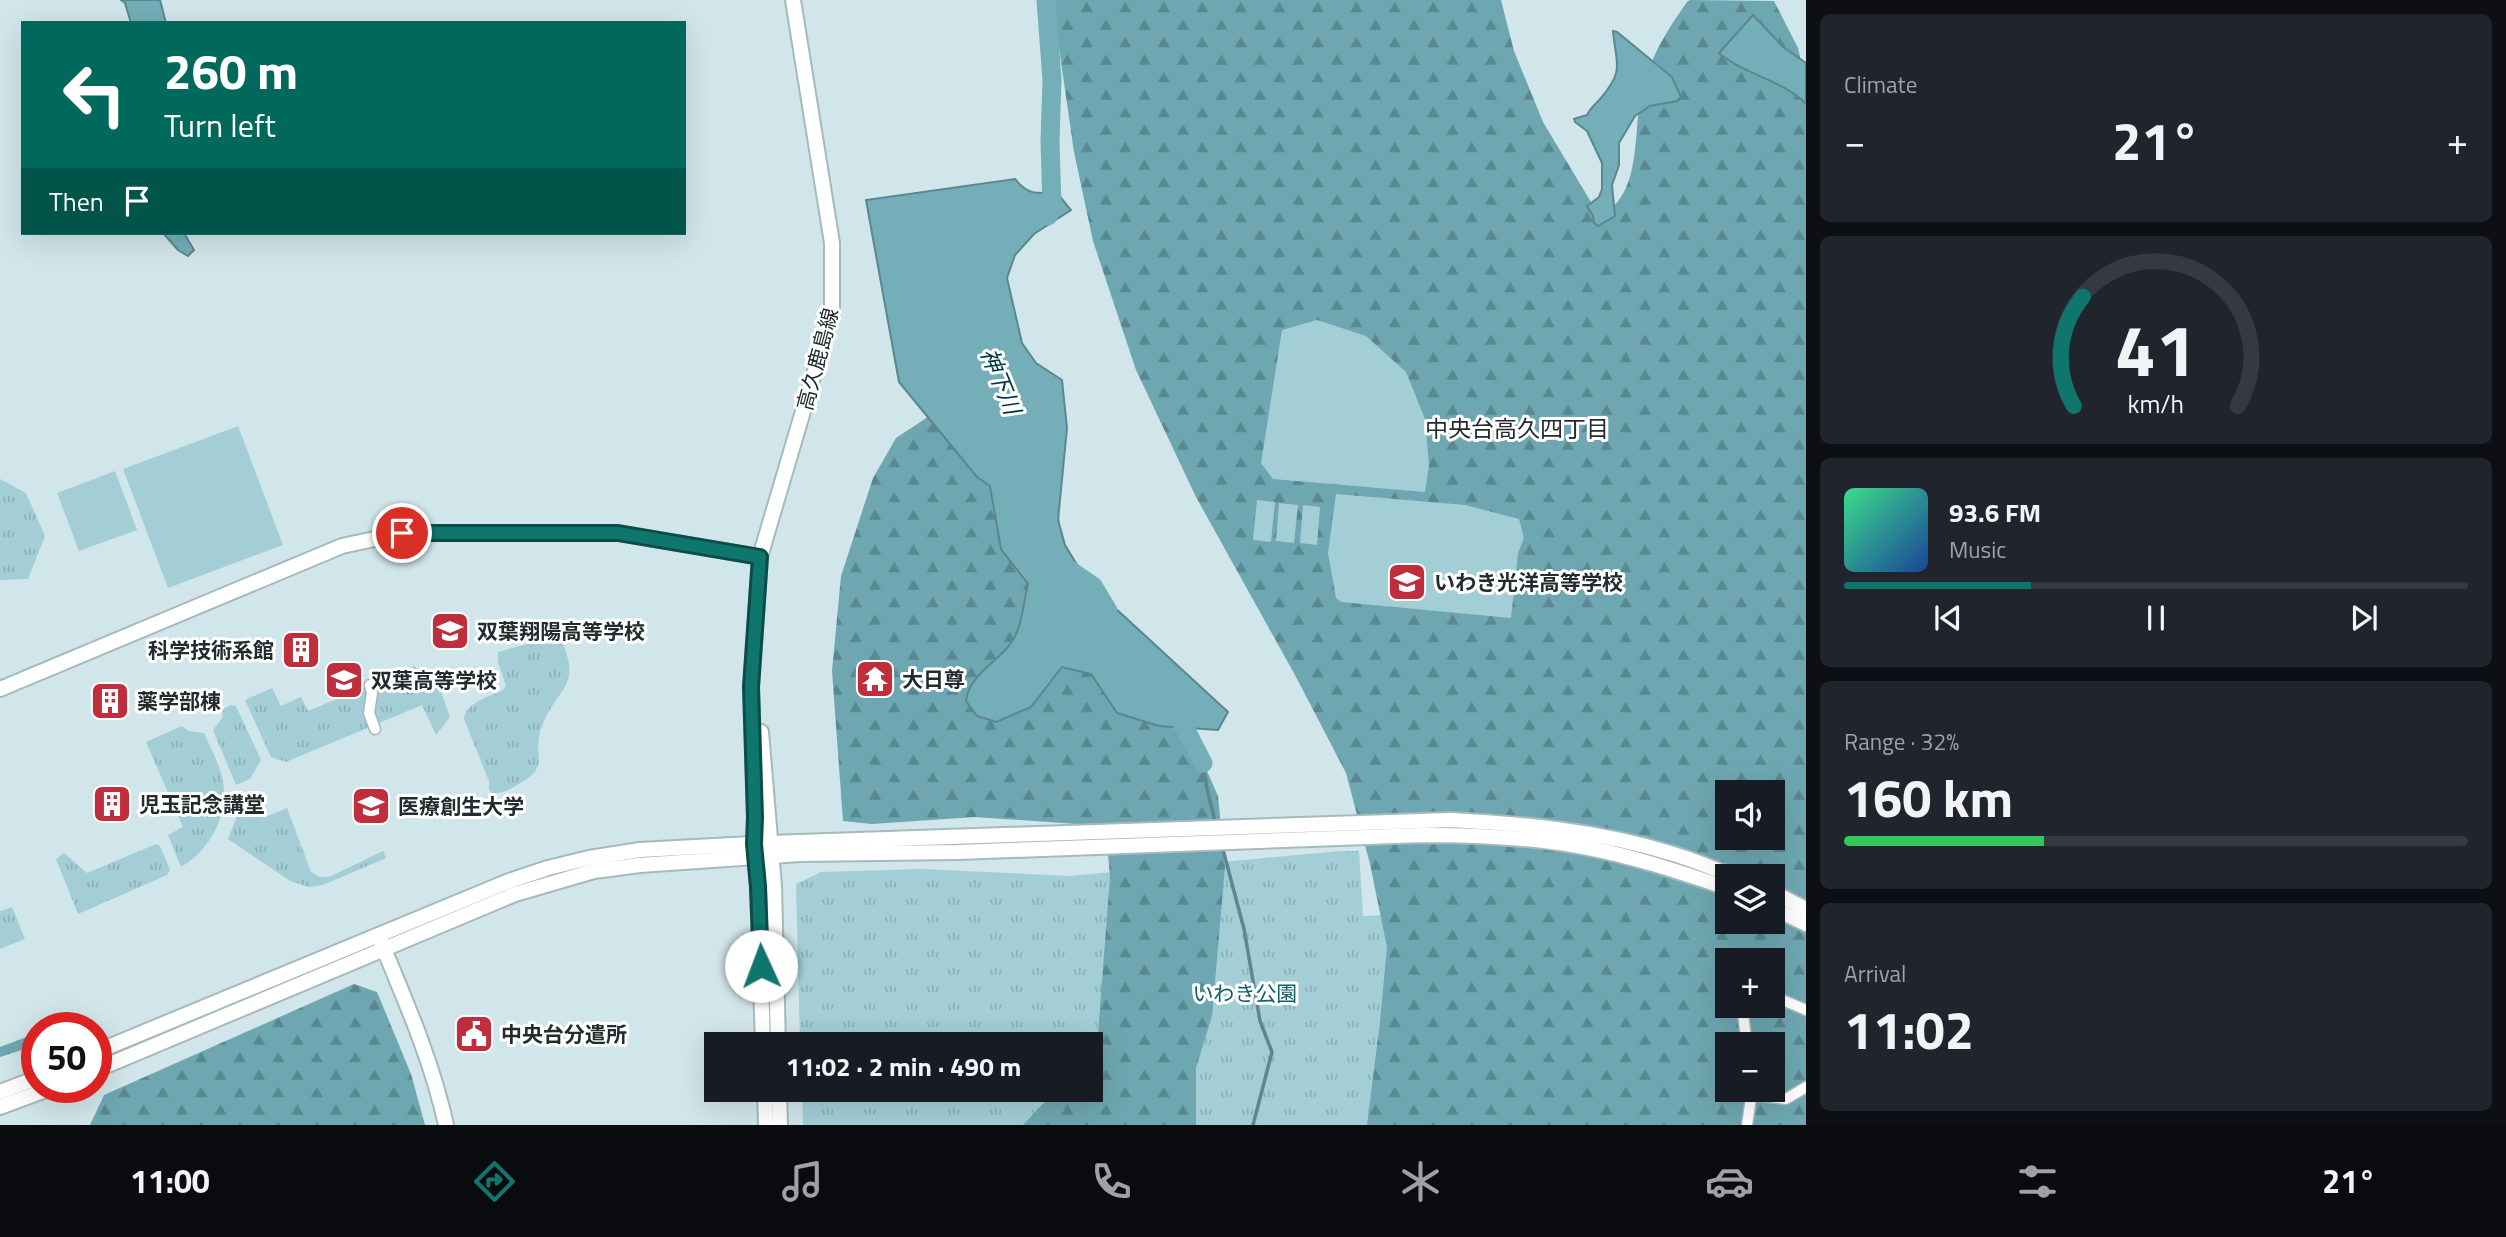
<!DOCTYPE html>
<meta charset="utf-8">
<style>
body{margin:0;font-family:"Titillium Web","Noto Sans JP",sans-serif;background:#20242c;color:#f1f3f6;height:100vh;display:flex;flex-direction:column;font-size:26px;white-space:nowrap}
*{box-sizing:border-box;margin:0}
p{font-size:23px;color:#9ea1a6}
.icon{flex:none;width:38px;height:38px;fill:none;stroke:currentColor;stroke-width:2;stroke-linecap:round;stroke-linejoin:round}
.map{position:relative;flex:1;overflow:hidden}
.sheet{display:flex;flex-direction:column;gap:14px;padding:14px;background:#0d0f14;width:700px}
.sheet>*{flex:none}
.top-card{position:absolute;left:21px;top:21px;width:665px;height:214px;border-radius:0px;box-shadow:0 7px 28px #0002;background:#00695c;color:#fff;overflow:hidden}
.tools{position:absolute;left:1715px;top:780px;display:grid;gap:14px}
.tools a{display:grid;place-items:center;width:70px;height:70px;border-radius:0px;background:#171b24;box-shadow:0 7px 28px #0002;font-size:35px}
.speed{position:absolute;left:21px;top:1012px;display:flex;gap:14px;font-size:35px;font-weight:700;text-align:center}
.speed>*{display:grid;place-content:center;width:91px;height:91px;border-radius:50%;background:#171b24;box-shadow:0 7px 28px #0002;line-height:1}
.speed .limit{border:10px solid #d22;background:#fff;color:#111}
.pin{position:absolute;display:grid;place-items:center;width:60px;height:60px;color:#fff;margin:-30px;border:4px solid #fff;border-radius:50%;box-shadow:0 2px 7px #0007}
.me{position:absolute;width:77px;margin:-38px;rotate:358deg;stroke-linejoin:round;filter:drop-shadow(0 0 5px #0008)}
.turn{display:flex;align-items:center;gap:24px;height:147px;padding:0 28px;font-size:32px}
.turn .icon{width:91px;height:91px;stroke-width:2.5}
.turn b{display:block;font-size:49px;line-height:60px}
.then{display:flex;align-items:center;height:66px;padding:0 28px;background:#0003;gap:14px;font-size:26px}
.big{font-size:52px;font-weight:700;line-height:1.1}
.sheet .card{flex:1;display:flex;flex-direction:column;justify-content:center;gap:10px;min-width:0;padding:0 24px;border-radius:10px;background:#20242c}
.sheet .dial{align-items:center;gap:0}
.dial svg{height:182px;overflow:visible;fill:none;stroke:#363941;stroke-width:7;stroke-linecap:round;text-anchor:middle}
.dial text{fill:#f1f3f6;stroke:none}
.song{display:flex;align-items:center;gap:21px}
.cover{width:84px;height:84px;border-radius:10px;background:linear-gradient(135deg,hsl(150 70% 55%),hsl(220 70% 35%))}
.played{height:7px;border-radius:4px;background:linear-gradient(90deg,#0f766e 30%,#363941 30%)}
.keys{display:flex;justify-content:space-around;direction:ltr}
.heat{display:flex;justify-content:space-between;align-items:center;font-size:38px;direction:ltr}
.charge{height:10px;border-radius:5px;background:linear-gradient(90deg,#34c759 32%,#363941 0)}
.trip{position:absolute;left:704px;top:1032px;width:399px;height:70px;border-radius:0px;background:#171b24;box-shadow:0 7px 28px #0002;font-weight:700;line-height:70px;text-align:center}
.tab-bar{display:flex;height:112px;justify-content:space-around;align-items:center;background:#090b0e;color:#9ea1a6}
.tab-bar .icon{width:49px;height:49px}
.tab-bar .current{color:#0f766e}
.tab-bar b{font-size:32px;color:#f1f3f6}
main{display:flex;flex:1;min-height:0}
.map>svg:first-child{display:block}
.grass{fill:url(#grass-tufts)}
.forest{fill:url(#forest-firs);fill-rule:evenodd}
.garden{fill:#a3ced6}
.water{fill:#74aeb8;stroke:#5c878e;stroke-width:2}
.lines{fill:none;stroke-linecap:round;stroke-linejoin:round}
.stream{stroke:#5c878e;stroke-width:3.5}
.river{stroke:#74aeb8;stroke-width:19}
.street-casing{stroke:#a6babe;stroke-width:13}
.secondary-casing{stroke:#a6babe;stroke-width:18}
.street{stroke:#fff;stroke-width:10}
.secondary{stroke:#fff;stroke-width:14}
.route-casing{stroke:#0a4d48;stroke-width:18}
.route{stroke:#0f766e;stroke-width:12}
.labels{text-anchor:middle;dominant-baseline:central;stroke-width:6;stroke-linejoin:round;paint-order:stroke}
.street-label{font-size:21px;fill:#232b2d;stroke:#fff}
.poi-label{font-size:21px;font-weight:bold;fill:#232b2d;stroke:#fff;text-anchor:start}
.park-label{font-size:21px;fill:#11616c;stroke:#fff}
.water-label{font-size:23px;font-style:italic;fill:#003941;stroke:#fff}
.neighbourhood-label{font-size:23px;fill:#232b2d;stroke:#fff}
</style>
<main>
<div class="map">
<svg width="1806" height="1125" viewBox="0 0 1806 1125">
<defs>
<pattern id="grass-tufts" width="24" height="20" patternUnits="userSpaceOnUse" patternTransform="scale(1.75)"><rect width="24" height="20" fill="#a3ced6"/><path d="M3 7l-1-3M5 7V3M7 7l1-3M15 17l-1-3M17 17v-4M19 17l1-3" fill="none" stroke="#8cb1b8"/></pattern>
<pattern id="forest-firs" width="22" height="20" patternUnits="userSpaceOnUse" patternTransform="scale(1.75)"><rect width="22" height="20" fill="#6ea7b1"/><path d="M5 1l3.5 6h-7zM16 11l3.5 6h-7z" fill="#5a8890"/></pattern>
</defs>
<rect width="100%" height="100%" fill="#d1e6ea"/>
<g class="grass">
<polygon points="0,479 26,493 45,536 28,579 0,580"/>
<path d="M555,636l5,1c23,51 -1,47 -18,89 -12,29 12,39 -25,59 -8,5 -15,9 -25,8l-3,-3v-9l-25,-62c2,-17 25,-22 39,-29l3,-4 -8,-24v-10z"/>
<polygon points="415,666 419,676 433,670 450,717 436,735 422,705 286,762 271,757 245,700 272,688 281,706 301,697 308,711"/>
<polygon points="231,705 236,706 261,760 250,779 236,785 213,730 222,718 223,709"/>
<path d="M182,726l7,5 15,2c6,13 13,27 17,40 11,36 -9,76 -40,94l-13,-32 15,-8 -37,-85z"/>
<polygon points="252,791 263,818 287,808 311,872 320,877 329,877 383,851 386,858 323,885 309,887 290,881 228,839 236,819 237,797"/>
<polygon points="156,844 160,846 170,870 167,875 78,914 56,859 64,853 87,873"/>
<polygon points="1340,851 1359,851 1363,916 1495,911 1727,922 1727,1090 1721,1125 803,1125 802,1090 1090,1090 1090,1045 800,1045 796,884 821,872 922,869 1070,876"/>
<polygon points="12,907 25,939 0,949 0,911"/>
</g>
<g class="forest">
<path d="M1052,0h449l13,51 29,71 51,85 11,6c40,-25 26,-90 39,-130 11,-34 23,-52 43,-81l3,-2 84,1 24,47 8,37v1040h-439l13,-103 7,-75 -17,-83 -24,-91 -51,-98 -99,-178 -60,-127 -43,-129 -19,-89zM1727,793h46v45h-46zM1727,877h46v45h-46zM1727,961h46v45h-46zM1727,1045h46v45h-46z"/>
<polygon points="937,411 1057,484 1063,574 1166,720 1199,753 1218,796 1225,867 1212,1016 1196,1068 1196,1125 1023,1125 1056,1090 1090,1090 1090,1054 1097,1047 1110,877 1106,832 1091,825 975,817 872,824 843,821 832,671 841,576 873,478 896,438"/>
<polygon points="354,984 377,992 411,1074 425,1125 90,1125 104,1095"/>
<polygon points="37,1033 37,1045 0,1057 0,1047"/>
</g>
<g class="garden">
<polygon points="1317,320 1366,336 1406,372 1425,419 1429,465 1425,492 1273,479 1261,463 1282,330"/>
<polygon points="238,426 283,545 168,588 123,469"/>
<polygon points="115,471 137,530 79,551 57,493"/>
<polygon points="1336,494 1465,505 1519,519 1524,538 1518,553 1511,618 1341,602 1336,598 1328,553"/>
<polygon points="1257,500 1275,502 1271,542 1253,540"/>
<polygon points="1279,503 1298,505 1294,543 1276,541"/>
<polygon points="1303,505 1320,507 1317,545 1300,543"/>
</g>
<g class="water">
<polygon points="121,0 160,0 166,23 131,23 125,3"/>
<path d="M1753,15l30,32 23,16v41c-23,-24 -61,-29 -87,-51z"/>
<path d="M1613,31l4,1 55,45 9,20 -4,4 -27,5 -15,10 -16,27v22l-7,20 3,31 -17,10 -4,-3 -1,-7 -6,-10 12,-9 3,-8v-26l-15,-32 -12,-9 -1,-3 13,-4c4,-8 9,-11 14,-17 24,-29 15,-33 12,-67z"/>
<path d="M1015,179c14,17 22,14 42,14l14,17 -37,24 -19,21 -8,23 15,65 14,20 26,17 5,48 -9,92 7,25 23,38 140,129 -10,18 -59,-4 -42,-13 -26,-39 -29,-7 -31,40 -35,15 -19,-6 -11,-15c3,-30 40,-41 51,-69 6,-14 7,-33 11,-48l-27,-35 -11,-63 -13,-9 -78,-95 -33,-182z"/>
<polygon points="163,233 184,233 194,250 188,256 178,250"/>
</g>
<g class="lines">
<g class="stream">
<polyline points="1203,763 1207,789 1216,825"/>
<polyline points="1222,846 1244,929 1260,1021 1272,1052 1253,1125"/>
</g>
<g class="river">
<polyline points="1046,0 1052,80 1050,141 1052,208 1048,216"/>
<polyline points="1067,568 1093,586 1108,611"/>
<polyline points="1173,705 1203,763"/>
</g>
<g class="street-casing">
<g id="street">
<polyline points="370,685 372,693 369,713 375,729"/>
<polyline points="1773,996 1806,1010"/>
<polyline points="1742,1006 1747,1045"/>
<polyline points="1752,1095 1786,1099 1806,1087"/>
<polyline points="1747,1125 1752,1091"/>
</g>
</g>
<g class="secondary-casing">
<g id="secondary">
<polyline points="0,689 342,546 402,533 618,533 760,557"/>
<polyline points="761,732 774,886 778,1045"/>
<polyline points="1773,892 1806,909"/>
<polyline points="1773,908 1806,924"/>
<path d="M381,942c25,60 51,119 65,183"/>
<polyline points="763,1045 758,887 754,844 755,817 751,687 760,557 832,313 832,243 793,0"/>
<path d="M96,1052l413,-171 39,-13 41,-10 51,-8 130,-7 681,-23c74,4 148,11 219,33 22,6 44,16 66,24"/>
<path d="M96,1070l419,-176 79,-23 46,-6 160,-11 158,-2 464,-17c54,0 108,2 161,12 49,9 97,25 144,41"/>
<polyline points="765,1090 766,1125"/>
<polyline points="779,1090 780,1125"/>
<polyline points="0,1092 37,1078"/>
<polyline points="0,1107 54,1087"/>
</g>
</g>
<use href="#street" class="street"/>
<use href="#secondary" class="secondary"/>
</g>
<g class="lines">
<g class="route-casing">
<polyline id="route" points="402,533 618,533 760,557 751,687 755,817 754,844 758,887 761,966"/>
</g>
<use href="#route" class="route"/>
</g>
<defs>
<g id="school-square" transform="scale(2.0125)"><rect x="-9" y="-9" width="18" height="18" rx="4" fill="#bf2e3d" stroke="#fff"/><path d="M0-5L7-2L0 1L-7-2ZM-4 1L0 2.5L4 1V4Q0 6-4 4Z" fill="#fff"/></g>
<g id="building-square" transform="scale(2.0125)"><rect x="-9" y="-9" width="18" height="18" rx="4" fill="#bf2e3d" stroke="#fff"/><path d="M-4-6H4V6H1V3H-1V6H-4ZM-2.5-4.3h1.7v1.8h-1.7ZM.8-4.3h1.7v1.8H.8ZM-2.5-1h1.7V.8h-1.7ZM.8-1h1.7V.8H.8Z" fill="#fff"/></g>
<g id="temple-square" transform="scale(2.0125)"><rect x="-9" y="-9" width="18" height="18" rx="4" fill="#bf2e3d" stroke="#fff"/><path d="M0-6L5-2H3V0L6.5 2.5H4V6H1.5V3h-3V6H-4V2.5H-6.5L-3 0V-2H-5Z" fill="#fff"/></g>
<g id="university-square" transform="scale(2.0125)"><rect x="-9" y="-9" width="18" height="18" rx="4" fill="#bf2e3d" stroke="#fff"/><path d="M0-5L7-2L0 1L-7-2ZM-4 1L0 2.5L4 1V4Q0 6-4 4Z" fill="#fff"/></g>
<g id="civic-square" transform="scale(2.0125)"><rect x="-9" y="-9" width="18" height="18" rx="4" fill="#bf2e3d" stroke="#fff"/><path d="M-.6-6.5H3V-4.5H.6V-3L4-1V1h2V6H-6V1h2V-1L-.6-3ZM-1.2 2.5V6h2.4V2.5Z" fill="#fff"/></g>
</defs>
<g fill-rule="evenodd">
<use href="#school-square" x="1407" y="582"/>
<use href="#school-square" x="450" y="631"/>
<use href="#building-square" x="301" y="650"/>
<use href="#temple-square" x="875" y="679"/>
<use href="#school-square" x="344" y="680"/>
<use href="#building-square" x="110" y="701"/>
<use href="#building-square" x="112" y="804"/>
<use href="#university-square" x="371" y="806"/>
<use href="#civic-square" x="474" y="1034"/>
</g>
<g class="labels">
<g class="street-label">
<text transform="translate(817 359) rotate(-75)">高久鹿島線</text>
</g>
<g class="poi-label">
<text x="1434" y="582">いわき光洋高等学校</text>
<text x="477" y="631">双葉翔陽高等学校</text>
<text x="274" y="650" text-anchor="end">科学技術系館</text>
<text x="902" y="679">大日尊</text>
<text x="371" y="680">双葉高等学校</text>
<text x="137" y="701">薬学部棟</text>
<text x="139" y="804">児玉記念講堂</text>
<text x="398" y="806">医療創生大学</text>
<text x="501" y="1034">中央台分遣所</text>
</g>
<g class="park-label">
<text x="1245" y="993">いわき公園</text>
</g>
<g class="water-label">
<text transform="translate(1001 381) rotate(68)">神下川</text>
</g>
<g class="neighbourhood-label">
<text x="1517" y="428">中央台高久四丁目</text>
</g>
</g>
</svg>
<div class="tools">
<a><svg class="icon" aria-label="sound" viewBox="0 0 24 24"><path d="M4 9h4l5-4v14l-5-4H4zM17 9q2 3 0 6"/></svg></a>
<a><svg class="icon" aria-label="layers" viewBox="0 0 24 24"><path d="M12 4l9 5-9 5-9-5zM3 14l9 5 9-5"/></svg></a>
<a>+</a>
<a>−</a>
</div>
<div class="speed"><div class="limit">50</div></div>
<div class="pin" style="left:402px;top:533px;background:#d93025"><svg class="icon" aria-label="arrive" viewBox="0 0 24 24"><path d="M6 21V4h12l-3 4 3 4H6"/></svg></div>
<svg class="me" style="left:761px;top:966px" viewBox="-20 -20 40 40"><circle r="19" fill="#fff"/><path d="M0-13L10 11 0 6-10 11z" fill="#0f766e"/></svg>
<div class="trip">11:02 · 2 min · 490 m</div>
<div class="top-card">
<div class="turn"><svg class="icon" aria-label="left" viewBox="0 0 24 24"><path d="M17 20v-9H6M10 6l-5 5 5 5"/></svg><div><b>260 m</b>Turn left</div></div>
<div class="then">Then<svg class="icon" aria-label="arrive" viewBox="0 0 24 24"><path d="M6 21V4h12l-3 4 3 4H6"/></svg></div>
</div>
</div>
<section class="sheet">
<div class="card"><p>Climate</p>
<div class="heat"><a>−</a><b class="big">21°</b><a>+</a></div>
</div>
<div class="card dial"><svg viewBox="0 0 100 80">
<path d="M14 69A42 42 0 1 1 86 69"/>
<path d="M14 69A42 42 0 0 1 18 21" stroke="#0f766e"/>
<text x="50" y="56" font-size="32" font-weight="700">41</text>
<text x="50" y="72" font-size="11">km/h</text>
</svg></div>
<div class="card">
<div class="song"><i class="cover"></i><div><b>93.6 FM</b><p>Music</p></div></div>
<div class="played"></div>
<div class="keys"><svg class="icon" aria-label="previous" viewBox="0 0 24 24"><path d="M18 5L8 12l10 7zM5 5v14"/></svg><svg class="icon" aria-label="pause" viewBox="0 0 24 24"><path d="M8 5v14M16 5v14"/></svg><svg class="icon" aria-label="next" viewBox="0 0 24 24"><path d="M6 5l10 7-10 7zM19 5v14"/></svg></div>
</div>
<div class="card"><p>Range · 32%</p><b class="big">160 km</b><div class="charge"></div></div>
<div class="card"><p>Arrival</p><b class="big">11:02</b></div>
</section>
</main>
<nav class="tab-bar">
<b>11:00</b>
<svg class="icon current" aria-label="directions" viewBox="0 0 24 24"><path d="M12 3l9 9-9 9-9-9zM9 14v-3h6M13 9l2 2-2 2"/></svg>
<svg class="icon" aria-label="music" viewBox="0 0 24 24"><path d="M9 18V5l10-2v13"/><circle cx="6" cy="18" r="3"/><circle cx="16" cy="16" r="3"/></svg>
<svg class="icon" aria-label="phone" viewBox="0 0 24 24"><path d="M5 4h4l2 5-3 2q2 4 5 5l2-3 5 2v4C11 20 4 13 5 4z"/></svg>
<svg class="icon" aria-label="climate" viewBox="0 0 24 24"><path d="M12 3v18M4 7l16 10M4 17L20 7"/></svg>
<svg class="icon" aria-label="car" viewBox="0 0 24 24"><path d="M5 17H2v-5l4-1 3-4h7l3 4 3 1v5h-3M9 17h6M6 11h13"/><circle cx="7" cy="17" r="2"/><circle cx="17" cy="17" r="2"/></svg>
<svg class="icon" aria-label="filters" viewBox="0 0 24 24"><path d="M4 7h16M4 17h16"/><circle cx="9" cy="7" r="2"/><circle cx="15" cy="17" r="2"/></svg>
<b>21°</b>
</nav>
